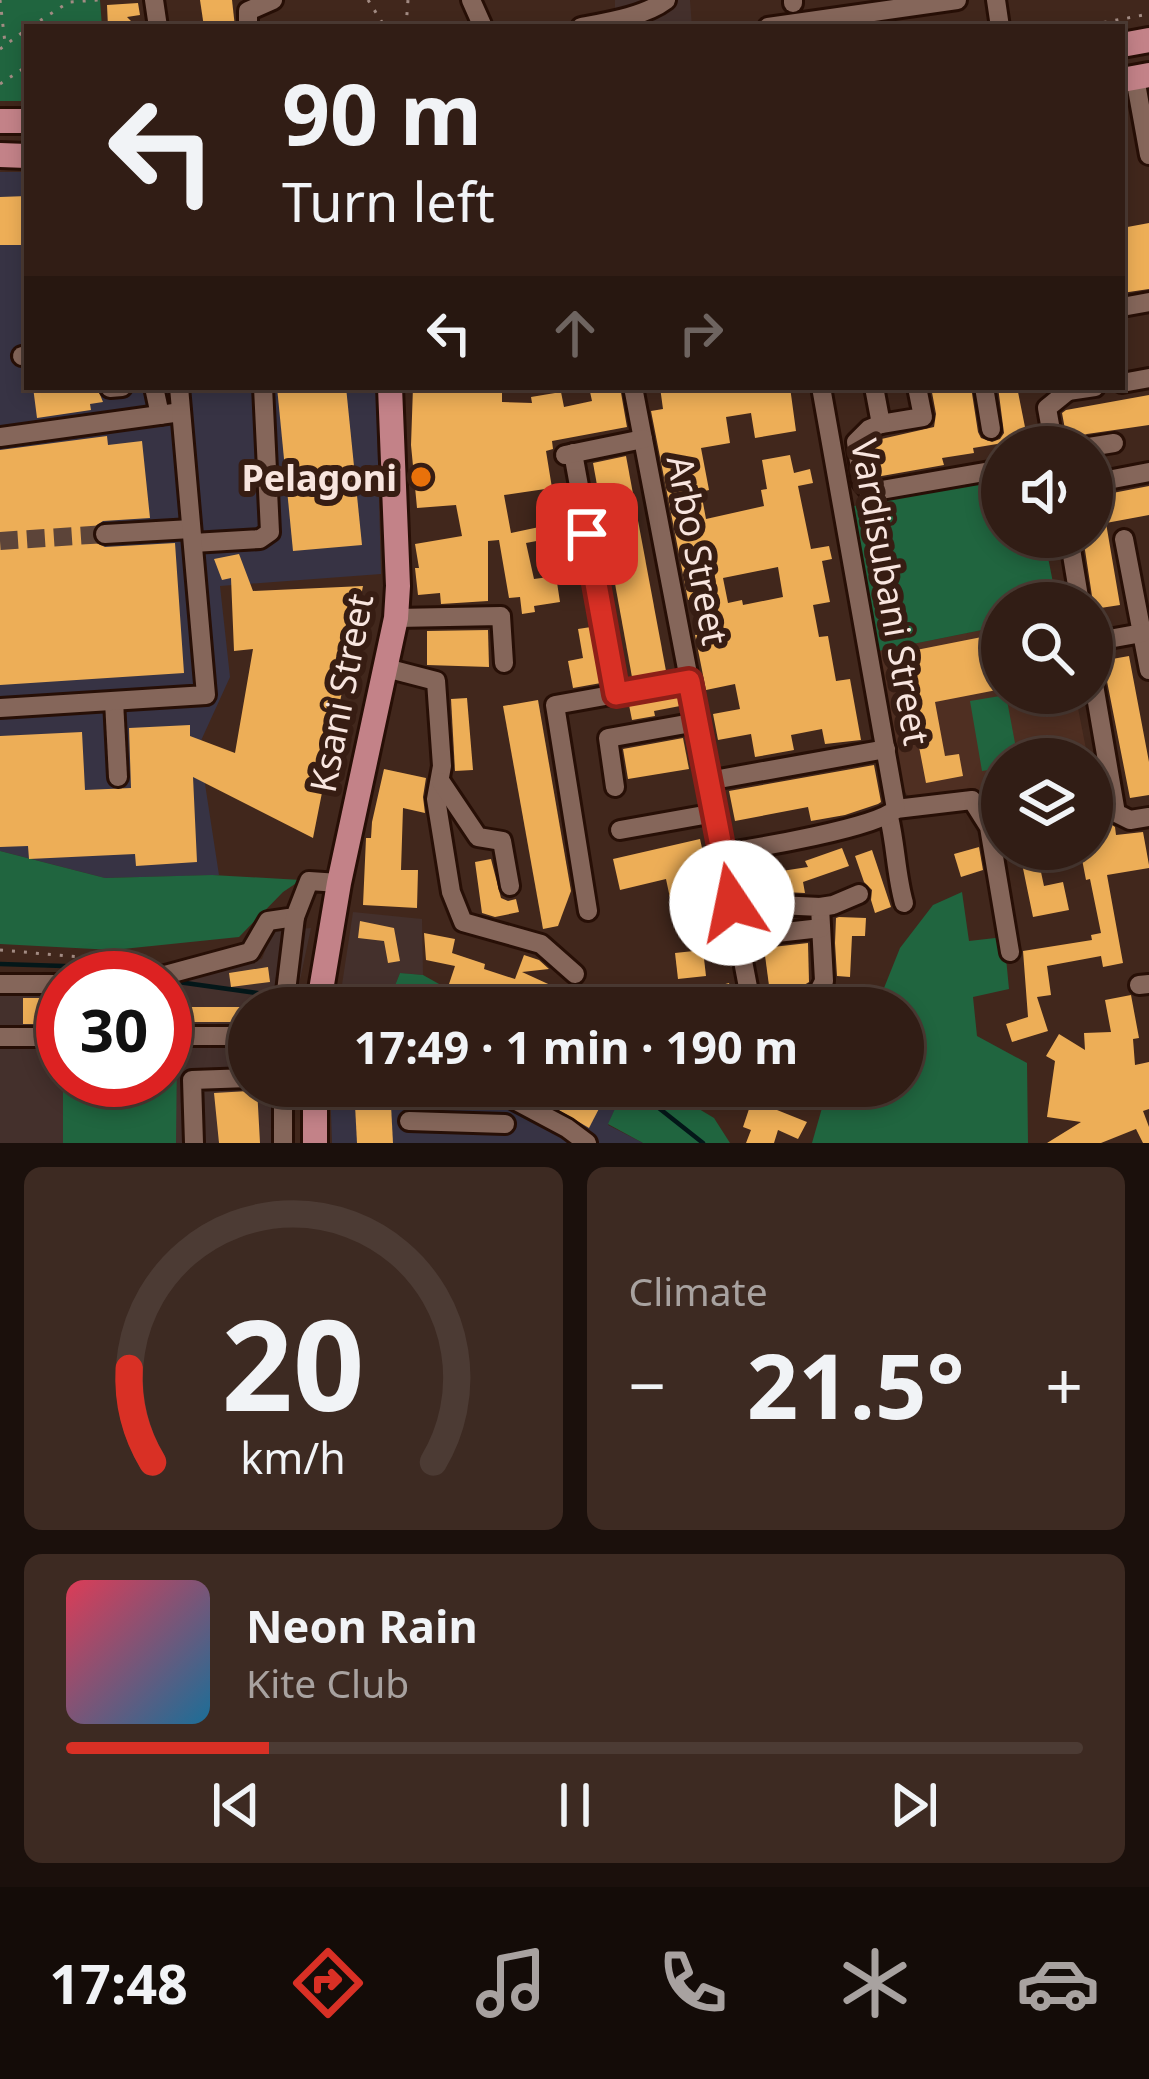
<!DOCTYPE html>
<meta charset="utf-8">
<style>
body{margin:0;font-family:"Noto Sans",sans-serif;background:#3d2a22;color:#f1f3f6;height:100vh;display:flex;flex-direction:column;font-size:45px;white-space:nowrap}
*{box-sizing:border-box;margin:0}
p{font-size:39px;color:#a8a2a0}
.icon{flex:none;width:66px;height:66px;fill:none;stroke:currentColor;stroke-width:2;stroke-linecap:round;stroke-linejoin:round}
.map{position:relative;height:1143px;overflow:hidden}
.side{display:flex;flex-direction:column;gap:24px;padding:24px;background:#1b100c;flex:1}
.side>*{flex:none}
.top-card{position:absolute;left:24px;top:24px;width:1101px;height:366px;border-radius:0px;box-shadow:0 6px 18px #0003,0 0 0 3px #4c3b34;background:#311d15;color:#f1f3f6;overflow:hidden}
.fabs{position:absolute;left:981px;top:426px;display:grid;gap:24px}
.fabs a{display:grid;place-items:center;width:132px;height:132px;border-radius:50%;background:#311d15;box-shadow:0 6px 18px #0003,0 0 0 3px #4c3b34;font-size:60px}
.speed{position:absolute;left:36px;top:951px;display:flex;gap:24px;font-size:60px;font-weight:700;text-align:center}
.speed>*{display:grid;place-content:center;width:156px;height:156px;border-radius:50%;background:#311d15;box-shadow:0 6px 18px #0003,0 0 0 3px #4c3b34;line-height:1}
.speed .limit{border:18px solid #d22;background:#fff;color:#111}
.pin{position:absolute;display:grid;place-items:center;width:102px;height:102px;color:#fff;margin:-51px;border-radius:24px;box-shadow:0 6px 18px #0006}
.me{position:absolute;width:132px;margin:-66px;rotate:349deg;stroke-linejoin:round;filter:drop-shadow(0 0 9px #0008)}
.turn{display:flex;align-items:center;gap:42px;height:252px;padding:0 60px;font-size:54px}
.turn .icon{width:156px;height:156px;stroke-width:2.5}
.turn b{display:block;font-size:84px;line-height:102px}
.lanes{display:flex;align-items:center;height:114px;padding:0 60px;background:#0003;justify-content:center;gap:60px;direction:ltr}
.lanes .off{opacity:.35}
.big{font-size:90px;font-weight:700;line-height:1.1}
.side .tile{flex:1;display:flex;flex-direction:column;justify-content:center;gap:18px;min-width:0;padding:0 42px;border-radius:18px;background:#3d2a22}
.side .dial{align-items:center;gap:0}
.dial svg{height:312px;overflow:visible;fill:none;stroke:#4c3b34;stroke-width:7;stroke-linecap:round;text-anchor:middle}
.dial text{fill:#f1f3f6;stroke:none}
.song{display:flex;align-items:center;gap:36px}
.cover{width:144px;height:144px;border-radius:18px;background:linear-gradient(135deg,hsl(350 70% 55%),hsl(200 70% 35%))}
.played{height:12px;border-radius:6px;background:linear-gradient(90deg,#d93025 20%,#4c3b34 20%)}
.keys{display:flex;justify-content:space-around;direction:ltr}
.heat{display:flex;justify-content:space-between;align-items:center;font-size:66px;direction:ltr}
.side .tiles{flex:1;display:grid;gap:24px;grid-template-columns:1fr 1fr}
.tile:last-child{grid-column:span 2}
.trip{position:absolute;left:228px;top:987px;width:696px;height:120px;border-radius:60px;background:#311d15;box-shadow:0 6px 18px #0003,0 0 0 3px #4c3b34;font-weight:700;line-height:120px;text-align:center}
.tabs{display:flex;height:192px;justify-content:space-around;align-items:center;background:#140c08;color:#a8a2a0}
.tabs .icon{width:84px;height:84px}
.tabs .current{color:#d93025}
.tabs b{font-size:54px;color:#f1f3f6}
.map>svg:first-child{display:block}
.commercial{fill:#44302c;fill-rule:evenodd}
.industrial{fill:#373344}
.built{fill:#4f2f22}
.green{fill:#20653f}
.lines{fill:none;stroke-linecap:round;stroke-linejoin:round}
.stream{stroke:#041719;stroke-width:4.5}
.building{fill:#edae57;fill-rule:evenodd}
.minor-tunnel{stroke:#5c4439;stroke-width:18;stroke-dasharray:18 9;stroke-linecap:butt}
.minor-casing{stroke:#270f06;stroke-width:24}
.major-casing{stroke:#270f06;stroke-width:30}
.path{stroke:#a28b83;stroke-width:3;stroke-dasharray:3 9;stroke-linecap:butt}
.minor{stroke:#85665a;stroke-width:18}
.major{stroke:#c38288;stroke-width:24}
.route-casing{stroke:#8d1f18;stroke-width:30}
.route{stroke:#d93025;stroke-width:21}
.food-dot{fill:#e8710a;stroke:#371d13;stroke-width:4.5}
.labels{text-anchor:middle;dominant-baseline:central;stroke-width:12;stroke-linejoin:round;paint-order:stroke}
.poi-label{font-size:36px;font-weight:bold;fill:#f8e5df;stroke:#371d13;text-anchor:end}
.street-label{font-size:36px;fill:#f8e5df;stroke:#371d13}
</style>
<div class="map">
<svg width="1149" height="1143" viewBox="0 0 1149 1143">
<rect width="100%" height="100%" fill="#41271c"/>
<g class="commercial">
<polygon points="615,0 690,0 692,27 588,27 615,22"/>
<polygon points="353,912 422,919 423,975 400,973 386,1008 362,1008 340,998"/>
<path d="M311,928l-17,80h-45v78h44l1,57h-294v-167l214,-9 48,-8 10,-28zM63,978h102v102h-102z"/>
</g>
<g class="industrial">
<polygon points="0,172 27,172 27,387 376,387 381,574 220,586 230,677 199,745 219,875 105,878 0,851"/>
<polygon points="330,1086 516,1086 529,1092 533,1086 588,1086 618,1102 608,1125 643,1143 332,1143"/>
</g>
<polygon class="built" points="1002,626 1002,693 1075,693 1088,759 1002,759 1002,779 980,802 913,801 903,790 878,651"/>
<g class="green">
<polygon points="0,0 100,0 102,27 27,27 27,101 0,101"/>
<polygon points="1002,477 1002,537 1044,537 1057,603 1002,603 1002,626 878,651 849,507"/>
<polygon points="1006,695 1018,759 1002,759 1002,768 982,771 970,701"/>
<polygon points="0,851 105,878 212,875 301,880 283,892 239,937 113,950 0,944"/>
<polygon points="962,892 969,941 1004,937 1009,989 973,997 977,1036 1027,1063 1028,1143 812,1143 826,1094 766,1086 903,1086 903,1008 876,1008 900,948 933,905"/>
<polygon points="400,973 423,975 482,1008 386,1008"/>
<polygon points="165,1054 177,1055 176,1143 63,1143 63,1080 165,1080"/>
<polygon points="588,1086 683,1086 694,1106 714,1118 730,1143 643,1143 608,1124 618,1102"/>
</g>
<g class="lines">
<g class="stream">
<polyline points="0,964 64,966 149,978"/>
<polyline points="171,981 264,994"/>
<polyline points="631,1086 703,1143"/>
</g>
</g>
<g class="building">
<polygon points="200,0 232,0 235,27 204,27"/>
<polygon points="138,3 140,15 127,17 137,27 108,27 107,5"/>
<polygon points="27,196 27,245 0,245 0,197"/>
<polygon points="1149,223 1149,289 1122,293 1122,228"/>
<polygon points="33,387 97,387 103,402 90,404 91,410 37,418"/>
<polygon points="277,387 346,387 362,545 293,551"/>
<polygon points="413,387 502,388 502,402 532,403 531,397 561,392 564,407 592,401 589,387 620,387 627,427 552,441 553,449 546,451 552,488 504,495 511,533 544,526 547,539 526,543 534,579 556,576 560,602 534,606 535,612 522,614 520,597 509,598 499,540 488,541 488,601 441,604 440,593 418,595 415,568 419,568 415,544 462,536 456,505 417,508 411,445"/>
<path d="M660,387h130l6,44 -41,7 -4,-25 -25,4 4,26 -29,5 8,42 -8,2 5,27 58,-13 -3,-16 6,-1 -5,-29 28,-5 4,18 16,-4 3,14 -15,3 13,63 18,-3 3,13 -10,2 8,41 -17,3 6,32 9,-1 8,45 14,-2 11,61 -36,4 -3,-15 -31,6 3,15 -39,7 -4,-23 -33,6 -5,-26 27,-5 -5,-25 -29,6 -11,-55 22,-4 -7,-36 -22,5 -37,-189 12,-2zM778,567l5,30 -40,8 -1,-5 -14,3 -5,-25z"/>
<polygon points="931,387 971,387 978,432 981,438 992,442 1000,439 1004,433 998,387 1017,387 1029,447 1004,447 1003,443 973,448 974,453 942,458 944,465 876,477 870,447 877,440 934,427 936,414"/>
<polygon points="1149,395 1149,425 1087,434 1067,440 1062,413 1066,410"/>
<polygon points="107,436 108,445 142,441 150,518 103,521 94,527 92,536 94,542 105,547 175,543 184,673 0,685 0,450"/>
<polygon points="626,456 666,671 632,677 593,463"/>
<polygon points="1149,486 1149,515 1106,523 1120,605 1094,609 1083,537 1092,537 1092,497"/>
<polygon points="239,554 253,591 363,586 313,838 193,777 197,862 136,866 135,854 29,859 28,846 0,847 0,736 82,732 85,790 131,788 129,728 190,725 190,736 235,753 253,649 234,651 231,578 222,580 214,559"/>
<polygon points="591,627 601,683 573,688 568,661 583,658 578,629"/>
<polygon points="488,630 489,667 427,665 427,631"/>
<polygon points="1002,633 1002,689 935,702 945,756 959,754 963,776 926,783 901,653"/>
<polygon points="1129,656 1149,762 1149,795 1130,798 1105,671 1101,661"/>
<polygon points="679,697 680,706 654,711 655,716 632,720 629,705"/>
<polygon points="467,698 473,770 455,771 451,699"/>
<polygon points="538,700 571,891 558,926 543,929 503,706"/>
<polygon points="683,738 689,769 628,779 623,749"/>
<polygon points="874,765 881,802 878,804 845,815 811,821 808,807 735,821 729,791"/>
<polygon points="384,769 426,778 423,797 425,813 403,808 401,870 418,870 417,908 363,905 366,838 371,838 372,822"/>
<polygon points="1101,803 1105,820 1115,827 1116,835 1143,832 1149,865 1149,868 1107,875 1123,963 1103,967 1101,956 1047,966 1051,995 1037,997 1048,1031 1012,1042 1006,1024 1028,1017 1023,951 1092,940 1091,935 1101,933 1090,879 1086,880 1080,849 1092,849 1092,805"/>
<polygon points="700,839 711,888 670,898 666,879 620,890 613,859"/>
<polygon points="979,847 983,870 961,877 954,854"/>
<polygon points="842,848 849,866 803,882 805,893 743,890 742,877 808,867 805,861"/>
<polygon points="1019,849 1036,849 1044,886 1063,882 1069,910 1033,917"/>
<polygon points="872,850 891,907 875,913 871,900 872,890 864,882 855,856"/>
<polygon points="491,859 501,898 508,901 516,899 519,912 495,917 482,913 475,862"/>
<polygon points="839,917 866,918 865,936 852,936 850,977 837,976 835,943 836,918"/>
<polygon points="360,921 394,928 400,961 388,963 384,941 358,938"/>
<polygon points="424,933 455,939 452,953 485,964 484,969 515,979 524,955 539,960 549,969 522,972 570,994 564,1008 516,1008 449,984 455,966 426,960"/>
<polygon points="808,943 809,982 796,990 770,993 764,948"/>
<polygon points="703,950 706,976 678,979 675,953"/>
<polygon points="268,967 270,982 231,987 229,973"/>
<polygon points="729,983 735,1008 708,1008 704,990"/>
<polygon points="665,984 671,1008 609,1008 594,1003 594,985 641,991"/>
<polygon points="1131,995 1139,1038 1133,1039 1135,1065 1149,1062 1149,1109 1143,1111 1149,1127 1149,1143 1143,1143 1136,1129 1101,1143 1047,1143 1081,1122 1047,1117 1055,1061 1046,1056 1059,1034 1085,1050 1084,1033 1111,1032 1105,1000"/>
<polygon points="165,997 177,997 177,1007 249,1007 249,1022 165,1022"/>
<rect x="23" y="998" width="40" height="26"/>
<polygon points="354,1086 390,1086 393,1143 357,1143"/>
<polygon points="534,1086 579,1086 604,1099 589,1128 530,1093"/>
<polygon points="257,1088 260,1143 219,1143 214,1093 249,1091"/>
<polygon points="752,1100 807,1122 798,1139 778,1130 774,1143 746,1143 751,1130 743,1127"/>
</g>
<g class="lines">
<polyline class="minor-tunnel" points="0,541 105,534"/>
<g class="minor-casing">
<g id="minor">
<polyline points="154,0 158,27"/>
<polyline points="471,0 483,27"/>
<polyline points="793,0 793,3"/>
<polyline points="996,0 1000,27"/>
<polyline points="248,27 248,11 273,0"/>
<path d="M581,27c27,-5 64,-11 85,-27"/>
<polyline points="768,27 957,0"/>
<polyline points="1135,78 1149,155"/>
<polyline points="1122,307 1149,302"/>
<polyline points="22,356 27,355"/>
<polyline points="1122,383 1149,378"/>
<polyline points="154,387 160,415"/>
<polyline points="633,387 752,1008"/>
<polyline points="874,387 881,424 923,417 917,387"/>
<polyline points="984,387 991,429"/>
<polyline points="110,388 122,387"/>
<polyline points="1068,391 1095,387"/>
<polyline points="881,424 869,429 856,442 862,482 870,492 996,470"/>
<polyline points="0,437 181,412"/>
<polyline points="1054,447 1047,408 1068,391 1067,387"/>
<polyline points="1089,447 1114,443"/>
<polyline points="573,453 617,694"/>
<polyline points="565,455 643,439"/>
<polyline points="1092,483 1149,472"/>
<polyline points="105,534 191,529"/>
<polyline points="1069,537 1080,603"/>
<polyline points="1124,539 1149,670"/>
<polyline points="193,543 260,539 270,532 263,387"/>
<polyline points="396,618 501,616 504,663"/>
<polyline points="1092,642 1142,633"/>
<polyline points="386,668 436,681 442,766 436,799 451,892 463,922 541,944 575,974"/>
<polyline points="1092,673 1116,813 1130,820 1149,817"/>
<polyline points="114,701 118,777"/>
<polyline points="0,708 206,695 179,387"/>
<polyline points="708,781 886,749"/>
<polyline points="441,782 478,837 502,841 510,886"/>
<polyline points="615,787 608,738 697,722"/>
<polyline points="896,809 972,800 989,827 1010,952"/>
<path d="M889,817c7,29 7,58 15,86"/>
<polyline points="620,830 715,813"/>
<path d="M722,853c33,-5 154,-25 174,-44l-75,-422"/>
<polyline points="732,903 820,907 824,981 819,991 792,1008"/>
<polyline points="820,907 833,905 859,894"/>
<polyline points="588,911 555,705 689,681"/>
<polyline points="759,935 821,928"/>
<polyline points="154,978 250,952 268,921 295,917 309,881 339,883"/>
<polyline points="0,984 63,984"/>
<polyline points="1139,985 1149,984"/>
<polyline points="284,1008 295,917"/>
<polyline points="165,1036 249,1036"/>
<polyline points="0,1037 63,1037"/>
<polyline points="283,1086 283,1143"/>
<polyline points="488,1086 567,1128 587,1143"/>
<polyline points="409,1121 505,1124"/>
<polyline points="194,1143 192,1080 249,1078"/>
</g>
</g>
<g class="major-casing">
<g id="major">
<polyline points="1122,45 1149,40"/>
<polyline points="1122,80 1149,75"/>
<polyline points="0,121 27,121"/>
<polyline points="0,155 27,156"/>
<polyline points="318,1008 339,883 396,618 398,586 390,387"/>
<polyline points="315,1086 315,1143"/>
</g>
</g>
<g class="path">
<polyline points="0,0 5,43"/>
<polyline points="368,0 385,27"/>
<polyline points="30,27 69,2 99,0"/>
<polyline points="50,27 56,23 62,27"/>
<polyline points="406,27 408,0"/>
<polyline points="1080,27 1149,14"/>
<polyline points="24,32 27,48"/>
<polyline points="0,49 27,29"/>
<polyline points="0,84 27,66"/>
<polyline points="0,950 148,963"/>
</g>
<use href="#minor" class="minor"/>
<use href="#major" class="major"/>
</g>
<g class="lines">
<g class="route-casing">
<polyline id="route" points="587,534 616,694 689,681 732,903"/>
</g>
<use href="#route" class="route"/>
</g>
<circle class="food-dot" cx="421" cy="477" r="12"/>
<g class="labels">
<g class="poi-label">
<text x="397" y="477">Pelagoni</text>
</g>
<g class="street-label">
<text transform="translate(698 550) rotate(79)">Arbo Street</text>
<text transform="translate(891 592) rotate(80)">Vardisubani Street</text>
<text transform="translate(341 693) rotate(-79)">Ksani Street</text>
</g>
</g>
</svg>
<div class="fabs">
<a><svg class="icon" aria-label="sound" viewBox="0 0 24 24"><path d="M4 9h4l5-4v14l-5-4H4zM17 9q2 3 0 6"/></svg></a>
<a><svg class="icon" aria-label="search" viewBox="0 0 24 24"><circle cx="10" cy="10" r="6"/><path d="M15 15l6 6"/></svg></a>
<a><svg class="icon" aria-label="layers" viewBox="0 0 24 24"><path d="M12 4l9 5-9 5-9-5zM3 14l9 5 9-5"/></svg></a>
</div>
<div class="speed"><div class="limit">30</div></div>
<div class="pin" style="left:587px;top:534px;background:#d93025"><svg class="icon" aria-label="arrive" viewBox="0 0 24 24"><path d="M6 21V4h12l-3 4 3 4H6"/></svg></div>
<svg class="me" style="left:732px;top:903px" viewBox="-20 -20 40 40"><circle r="19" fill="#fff"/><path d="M0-13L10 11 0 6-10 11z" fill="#d93025"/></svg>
<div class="trip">17:49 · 1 min · 190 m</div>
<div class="top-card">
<div class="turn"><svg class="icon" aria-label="left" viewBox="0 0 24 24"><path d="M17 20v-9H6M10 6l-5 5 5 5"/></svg><div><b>90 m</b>Turn left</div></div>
<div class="lanes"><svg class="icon" aria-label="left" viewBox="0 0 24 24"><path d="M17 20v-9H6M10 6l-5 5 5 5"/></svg><svg class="icon off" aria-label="ahead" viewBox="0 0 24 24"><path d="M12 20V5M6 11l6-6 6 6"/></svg><svg class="icon off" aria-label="right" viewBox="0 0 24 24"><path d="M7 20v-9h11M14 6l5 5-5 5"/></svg></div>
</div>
</div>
<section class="side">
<div class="tiles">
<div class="tile dial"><svg viewBox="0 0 100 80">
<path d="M14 69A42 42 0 1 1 86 69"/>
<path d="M14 69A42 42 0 0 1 8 45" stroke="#d93025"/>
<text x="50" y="56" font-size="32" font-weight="700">20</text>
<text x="50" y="72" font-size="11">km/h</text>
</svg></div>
<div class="tile"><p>Climate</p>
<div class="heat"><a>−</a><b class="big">21.5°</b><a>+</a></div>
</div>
<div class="tile">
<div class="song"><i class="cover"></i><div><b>Neon Rain</b><p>Kite Club</p></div></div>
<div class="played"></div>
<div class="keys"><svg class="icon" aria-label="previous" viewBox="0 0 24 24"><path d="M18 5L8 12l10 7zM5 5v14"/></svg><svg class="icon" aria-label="pause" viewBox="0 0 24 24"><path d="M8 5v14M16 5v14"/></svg><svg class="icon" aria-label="next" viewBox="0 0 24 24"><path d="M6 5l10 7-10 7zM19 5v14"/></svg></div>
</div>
</div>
</section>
<nav class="tabs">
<b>17:48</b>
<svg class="icon current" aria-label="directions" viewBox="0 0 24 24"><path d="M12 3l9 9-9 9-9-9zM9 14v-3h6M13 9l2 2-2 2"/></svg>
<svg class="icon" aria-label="music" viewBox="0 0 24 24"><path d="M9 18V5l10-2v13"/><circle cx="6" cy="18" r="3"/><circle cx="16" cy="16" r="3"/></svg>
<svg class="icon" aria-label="phone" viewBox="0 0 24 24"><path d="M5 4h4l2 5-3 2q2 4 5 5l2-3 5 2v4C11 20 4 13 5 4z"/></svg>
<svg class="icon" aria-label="climate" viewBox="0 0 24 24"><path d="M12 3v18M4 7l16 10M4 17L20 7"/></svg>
<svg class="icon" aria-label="car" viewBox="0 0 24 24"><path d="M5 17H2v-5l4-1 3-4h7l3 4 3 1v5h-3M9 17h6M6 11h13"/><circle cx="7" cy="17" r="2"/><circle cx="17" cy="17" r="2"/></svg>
</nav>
